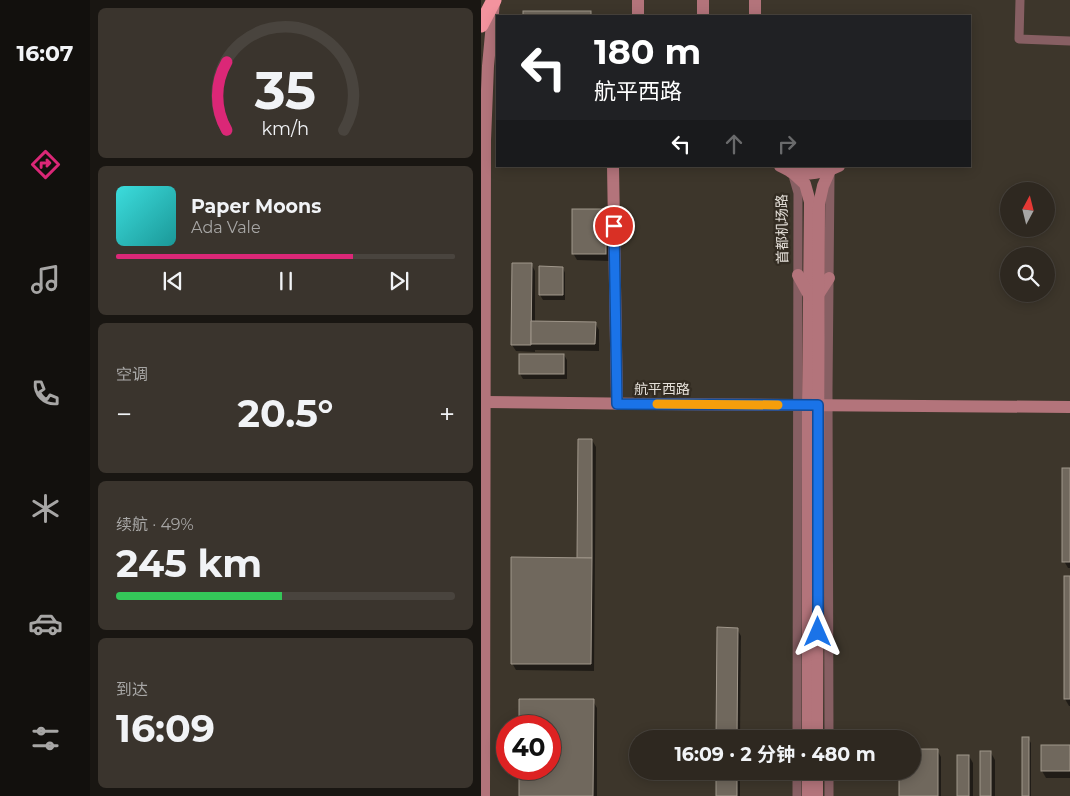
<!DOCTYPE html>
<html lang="zh">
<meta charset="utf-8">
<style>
body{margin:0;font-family:Montserrat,"Noto Sans SC",sans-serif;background:#3a342d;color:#f1f3f6;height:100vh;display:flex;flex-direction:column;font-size:19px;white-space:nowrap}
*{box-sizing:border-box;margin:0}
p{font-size:16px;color:#a7a6a5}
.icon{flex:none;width:28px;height:28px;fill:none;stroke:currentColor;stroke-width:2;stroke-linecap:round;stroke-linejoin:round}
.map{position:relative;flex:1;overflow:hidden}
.panel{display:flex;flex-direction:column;gap:8px;padding:8px;background:#191612;width:391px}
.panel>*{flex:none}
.banner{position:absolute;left:15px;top:15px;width:475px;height:152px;border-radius:0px;box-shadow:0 2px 12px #0003,0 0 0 1px #49443e;background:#202124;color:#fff;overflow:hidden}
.needle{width:32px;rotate:7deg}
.tools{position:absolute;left:519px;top:182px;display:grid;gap:10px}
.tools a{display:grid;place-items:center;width:55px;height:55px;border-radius:50%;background:#2e2820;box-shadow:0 2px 12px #0003,0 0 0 1px #49443e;font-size:25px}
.speed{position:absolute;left:15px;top:715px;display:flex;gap:10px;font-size:25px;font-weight:700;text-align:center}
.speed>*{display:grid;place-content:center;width:65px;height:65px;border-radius:50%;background:#2e2820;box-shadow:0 2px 12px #0003,0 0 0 1px #49443e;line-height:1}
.speed .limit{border:8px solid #d22;background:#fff;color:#111}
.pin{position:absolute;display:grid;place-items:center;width:42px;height:42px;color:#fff;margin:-21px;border:2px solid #fff;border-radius:50%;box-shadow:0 1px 5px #0007}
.me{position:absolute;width:55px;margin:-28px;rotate:0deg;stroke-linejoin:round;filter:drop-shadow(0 0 4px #0008)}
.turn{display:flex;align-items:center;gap:18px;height:105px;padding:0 15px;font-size:22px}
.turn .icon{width:65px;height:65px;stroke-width:2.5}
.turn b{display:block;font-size:35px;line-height:42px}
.lanes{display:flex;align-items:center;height:48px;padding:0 15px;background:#0003;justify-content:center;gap:25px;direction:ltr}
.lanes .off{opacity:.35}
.big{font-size:38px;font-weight:700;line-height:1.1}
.panel .card{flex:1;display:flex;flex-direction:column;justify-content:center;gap:8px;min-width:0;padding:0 18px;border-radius:8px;background:#3a342d}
.panel .dial{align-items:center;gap:0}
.dial svg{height:130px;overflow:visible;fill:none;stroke:#49443e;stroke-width:7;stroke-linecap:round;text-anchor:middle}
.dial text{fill:#f1f3f6;stroke:none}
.song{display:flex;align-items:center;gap:15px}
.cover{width:60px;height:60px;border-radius:8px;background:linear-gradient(135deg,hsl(180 70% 55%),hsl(180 70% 35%))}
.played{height:5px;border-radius:2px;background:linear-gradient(90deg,#db2777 70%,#49443e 70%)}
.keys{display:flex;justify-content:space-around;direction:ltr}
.heat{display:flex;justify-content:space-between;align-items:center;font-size:28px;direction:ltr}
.charge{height:8px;border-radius:4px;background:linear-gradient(90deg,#34c759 49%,#49443e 0)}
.trip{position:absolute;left:148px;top:730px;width:292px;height:50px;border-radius:25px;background:#2e2820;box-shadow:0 2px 12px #0003,0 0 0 1px #49443e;font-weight:700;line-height:50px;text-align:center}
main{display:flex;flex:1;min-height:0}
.tab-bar{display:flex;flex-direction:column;width:90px;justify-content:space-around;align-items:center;background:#12100d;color:#a7a6a5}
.tab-bar .icon{width:35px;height:35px}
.tab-bar .active{color:#db2777}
.tab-bar b{font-size:22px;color:#f1f3f6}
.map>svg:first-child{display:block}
.shadow{fill:#0007}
.building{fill:#70685d;stroke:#a0978b}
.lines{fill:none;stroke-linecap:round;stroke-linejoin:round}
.street{stroke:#875f63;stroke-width:9}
.secondary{stroke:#b3747b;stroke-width:12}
.highway{stroke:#f3939e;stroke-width:15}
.route-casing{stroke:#114b97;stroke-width:12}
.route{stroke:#1a73e8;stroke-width:9}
.slow{stroke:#f59e0b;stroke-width:9}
.labels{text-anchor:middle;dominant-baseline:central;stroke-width:5;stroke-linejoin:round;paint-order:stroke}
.street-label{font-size:14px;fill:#e4dfd8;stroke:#332c22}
</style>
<main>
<nav class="tab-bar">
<b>16:07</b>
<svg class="icon active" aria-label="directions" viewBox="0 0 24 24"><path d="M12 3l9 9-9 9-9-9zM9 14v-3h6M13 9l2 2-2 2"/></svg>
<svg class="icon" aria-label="music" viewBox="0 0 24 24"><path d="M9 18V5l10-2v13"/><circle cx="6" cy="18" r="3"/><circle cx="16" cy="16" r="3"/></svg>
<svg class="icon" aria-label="phone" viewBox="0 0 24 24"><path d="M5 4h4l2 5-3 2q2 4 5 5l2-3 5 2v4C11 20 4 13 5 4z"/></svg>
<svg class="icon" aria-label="climate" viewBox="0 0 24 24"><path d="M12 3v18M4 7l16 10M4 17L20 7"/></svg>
<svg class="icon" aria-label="car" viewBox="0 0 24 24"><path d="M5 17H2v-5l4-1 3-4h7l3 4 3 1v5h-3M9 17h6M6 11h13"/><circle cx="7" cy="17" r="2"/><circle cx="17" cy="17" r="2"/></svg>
<svg class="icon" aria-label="filters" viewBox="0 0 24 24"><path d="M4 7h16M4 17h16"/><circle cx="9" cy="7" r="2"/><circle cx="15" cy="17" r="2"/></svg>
</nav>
<section class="panel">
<div class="card dial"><svg viewBox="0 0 100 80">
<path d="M14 69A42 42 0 1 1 86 69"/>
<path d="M14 69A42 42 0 0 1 14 27" stroke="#db2777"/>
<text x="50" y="56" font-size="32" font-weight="700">35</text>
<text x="50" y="72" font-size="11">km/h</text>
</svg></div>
<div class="card">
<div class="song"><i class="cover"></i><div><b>Paper Moons</b><p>Ada Vale</p></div></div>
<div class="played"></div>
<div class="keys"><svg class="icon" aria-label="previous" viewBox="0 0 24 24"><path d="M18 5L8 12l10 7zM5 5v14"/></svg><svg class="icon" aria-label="pause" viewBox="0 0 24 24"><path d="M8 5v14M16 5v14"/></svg><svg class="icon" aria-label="next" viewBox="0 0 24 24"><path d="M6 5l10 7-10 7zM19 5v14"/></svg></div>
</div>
<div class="card"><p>空调</p>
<div class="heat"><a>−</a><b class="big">20.5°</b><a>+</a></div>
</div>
<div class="card"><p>续航 · 49%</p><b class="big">245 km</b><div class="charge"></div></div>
<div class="card"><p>到达</p><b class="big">16:09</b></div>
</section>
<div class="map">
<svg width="589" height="796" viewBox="0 0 589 796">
<rect width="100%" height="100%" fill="#3d362b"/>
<g class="shadow">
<polygon points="44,12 109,13 111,16 43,16"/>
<polygon points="124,211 128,218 128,261 96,260 92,253"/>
<polygon points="50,264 54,271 54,323 114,323 118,330 118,351 54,350 54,352 35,351 31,345"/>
<polygon points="82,268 84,273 84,300 62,300 59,295"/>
<polygon points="83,355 86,360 86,379 42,379 39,374"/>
<polygon points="111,440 115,447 113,671 35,670 31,663 98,559"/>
<polygon points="589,469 589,568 587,568 583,561"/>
<polygon points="589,578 589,706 588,706 584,699"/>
<polygon points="256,629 260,636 259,739 236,739"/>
<polygon points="40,700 112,701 116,708 116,796 39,796 39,769 69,769 69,726 39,726"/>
<polygon points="547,738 550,743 550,796 542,796"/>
<polygon points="589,747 589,778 565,778 561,771"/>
<polygon points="456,750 460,757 460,796 419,796 431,771"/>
<polygon points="510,753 514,760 514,796 500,796"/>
<polygon points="488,756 492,763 492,796 477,796"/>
<rect x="236" y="771" width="23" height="25"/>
</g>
<g class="building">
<rect x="42" y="11" width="68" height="5"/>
<rect x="91" y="209" width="34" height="45"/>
<polygon points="31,263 51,263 50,345 30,345"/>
<polygon points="58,266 82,267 82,295 58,295"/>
<polygon points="50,321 115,322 114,344 50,344"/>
<rect x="38" y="354" width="45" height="20"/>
<polygon points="97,439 111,439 111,558 96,558"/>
<rect x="581" y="468" width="8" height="94"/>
<polygon points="30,557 111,558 110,664 30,664"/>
<rect x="583" y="576" width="6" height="123"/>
<polygon points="236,627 257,628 256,739 235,739"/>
<polygon points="38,699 113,699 112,796 38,796 38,769 69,769 69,726 38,726"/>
<rect x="541" y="737" width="7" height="59"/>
<rect x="560" y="745" width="29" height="26"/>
<polygon points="431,749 457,749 457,796 418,796 418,771 431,771"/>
<rect x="499" y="751" width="11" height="45"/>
<rect x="476" y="755" width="12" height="41"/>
<rect x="235" y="771" width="21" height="25"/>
</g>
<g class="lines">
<g class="street">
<polyline points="539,0 538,39 589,41"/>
<polyline points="311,172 317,193 316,739"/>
<polyline points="348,739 347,391 349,175"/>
<polyline points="316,796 316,771"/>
<polyline points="348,796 348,771"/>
</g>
<g class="secondary">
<polyline points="157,16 157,0"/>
<polyline points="222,16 222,0"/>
<polyline points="274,16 274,0"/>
<polyline points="132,166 136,404"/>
<path d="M299,166c4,2 8,4 11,6 14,4 36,0 48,-6"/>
<polyline points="311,172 324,184 329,202 327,405 327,739"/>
<polyline points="317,275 328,295"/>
<polyline points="337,295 348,278"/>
<polyline points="5,402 171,404 589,407"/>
<polyline points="336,739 338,204 342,186 349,170"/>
<polyline points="327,771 327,796"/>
<polyline points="336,771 336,796"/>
<polyline points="3,796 4,140 7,66 13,2"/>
</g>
<polyline class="highway" points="0,25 13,0"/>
</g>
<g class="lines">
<g class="route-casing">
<polyline id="route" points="133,226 136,404 337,405 337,632"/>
</g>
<use href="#route" class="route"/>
<polyline class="slow" points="176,404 297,405"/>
</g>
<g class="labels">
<g class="street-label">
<text transform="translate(301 229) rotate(-91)">首都机场路</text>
<text x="181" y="389">航平西路</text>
</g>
</g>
</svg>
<div class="tools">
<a><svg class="needle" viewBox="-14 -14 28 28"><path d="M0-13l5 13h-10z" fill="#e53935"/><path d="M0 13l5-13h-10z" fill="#a7a6a5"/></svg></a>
<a><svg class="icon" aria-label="search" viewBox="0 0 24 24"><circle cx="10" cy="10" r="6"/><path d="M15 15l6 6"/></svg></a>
</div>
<div class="speed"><div class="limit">40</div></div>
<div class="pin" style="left:133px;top:226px;background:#d93025"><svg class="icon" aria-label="arrive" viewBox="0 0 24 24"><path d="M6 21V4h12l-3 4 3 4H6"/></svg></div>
<svg class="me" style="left:337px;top:632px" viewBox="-20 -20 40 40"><path d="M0-17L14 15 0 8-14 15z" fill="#1a73e8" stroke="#fff" stroke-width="4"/></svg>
<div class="trip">16:09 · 2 分钟 · 480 m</div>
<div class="banner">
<div class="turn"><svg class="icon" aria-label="left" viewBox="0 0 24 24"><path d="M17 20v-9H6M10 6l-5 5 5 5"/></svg><div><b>180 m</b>航平西路</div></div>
<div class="lanes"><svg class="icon" aria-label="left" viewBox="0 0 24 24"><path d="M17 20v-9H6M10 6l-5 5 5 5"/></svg><svg class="icon off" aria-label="ahead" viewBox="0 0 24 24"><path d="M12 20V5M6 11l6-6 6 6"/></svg><svg class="icon off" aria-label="right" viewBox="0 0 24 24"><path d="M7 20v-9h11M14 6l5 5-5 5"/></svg></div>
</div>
</div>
</main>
